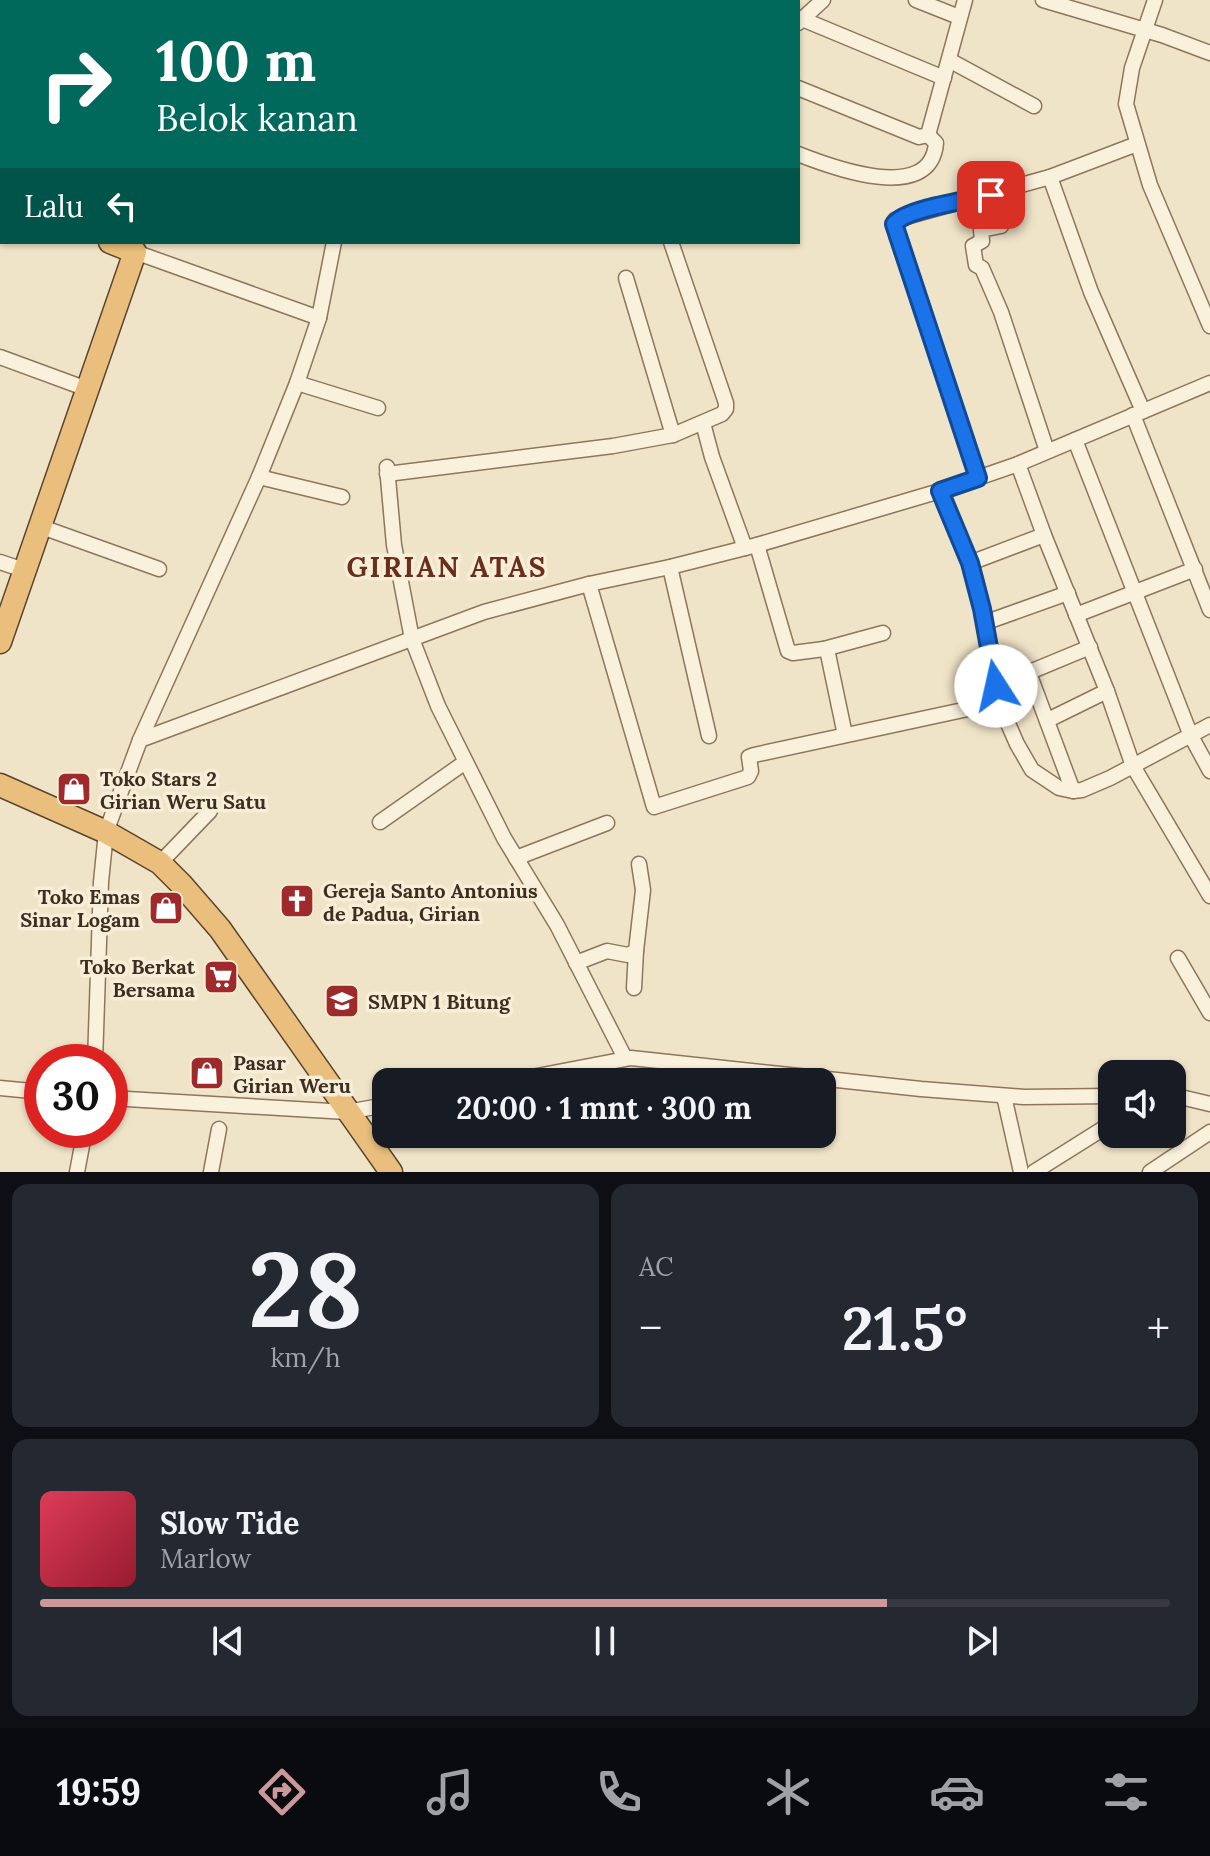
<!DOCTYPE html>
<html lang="id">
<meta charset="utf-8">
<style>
body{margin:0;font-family:Lora,serif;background:#242831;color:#f1f3f6;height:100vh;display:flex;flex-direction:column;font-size:30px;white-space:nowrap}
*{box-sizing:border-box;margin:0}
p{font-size:26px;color:#9ea1a6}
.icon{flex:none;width:44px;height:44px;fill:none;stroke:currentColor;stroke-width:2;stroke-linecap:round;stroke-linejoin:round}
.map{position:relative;height:1172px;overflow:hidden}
.panel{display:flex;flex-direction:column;gap:12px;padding:12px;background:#0d0f14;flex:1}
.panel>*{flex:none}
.guide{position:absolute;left:0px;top:0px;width:800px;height:244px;box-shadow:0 2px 6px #0004;background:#00695c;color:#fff;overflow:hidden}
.fabs{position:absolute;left:1098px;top:1060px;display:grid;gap:16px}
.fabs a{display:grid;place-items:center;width:88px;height:88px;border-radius:16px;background:#171b24;box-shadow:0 2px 6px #0004;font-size:40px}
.speed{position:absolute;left:24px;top:1044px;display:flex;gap:16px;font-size:40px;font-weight:700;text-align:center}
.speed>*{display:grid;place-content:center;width:104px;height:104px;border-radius:50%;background:#171b24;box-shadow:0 2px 6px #0004;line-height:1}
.speed .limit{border:12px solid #d22;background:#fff;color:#111}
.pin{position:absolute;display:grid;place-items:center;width:68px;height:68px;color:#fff;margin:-34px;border-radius:16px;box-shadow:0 4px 12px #0006}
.me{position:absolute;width:88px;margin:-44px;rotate:350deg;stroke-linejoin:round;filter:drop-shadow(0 0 6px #0008)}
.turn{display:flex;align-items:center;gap:28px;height:168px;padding:0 24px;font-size:36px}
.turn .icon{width:104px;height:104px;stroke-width:2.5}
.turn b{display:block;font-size:56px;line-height:68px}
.then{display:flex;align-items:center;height:76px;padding:0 24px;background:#0003;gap:16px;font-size:30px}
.big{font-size:60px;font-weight:700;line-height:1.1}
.panel .widget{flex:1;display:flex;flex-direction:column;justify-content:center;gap:12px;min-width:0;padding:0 28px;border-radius:16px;background:#242831}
.panel .dial{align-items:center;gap:0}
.dial b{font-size:104px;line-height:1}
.song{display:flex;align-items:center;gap:24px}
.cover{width:96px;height:96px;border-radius:12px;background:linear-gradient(135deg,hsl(350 70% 55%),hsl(350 70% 35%))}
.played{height:8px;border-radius:4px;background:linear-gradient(90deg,#cc999b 75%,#363941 75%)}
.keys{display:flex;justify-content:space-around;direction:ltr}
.heat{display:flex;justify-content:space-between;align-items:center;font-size:44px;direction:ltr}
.panel .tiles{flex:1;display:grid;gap:12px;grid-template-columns:1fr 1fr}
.widget:last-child{grid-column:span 2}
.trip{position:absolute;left:372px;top:1068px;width:464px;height:80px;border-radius:16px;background:#171b24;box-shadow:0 2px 6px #0004;font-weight:700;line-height:80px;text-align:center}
.tabs{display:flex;height:128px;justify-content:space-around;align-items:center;background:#090b0e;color:#9ea1a6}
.tabs .icon{width:56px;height:56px}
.tabs .current{color:#cc999b}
.tabs b{font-size:36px;color:#f1f3f6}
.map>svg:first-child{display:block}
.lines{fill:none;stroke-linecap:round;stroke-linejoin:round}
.minor-casing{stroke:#8d765c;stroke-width:17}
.trunk-casing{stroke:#5b4430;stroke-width:25}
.minor{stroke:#faf1dc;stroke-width:14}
.trunk{stroke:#eabe7c;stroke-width:22}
.route-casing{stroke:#114b97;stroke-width:20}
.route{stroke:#1a73e8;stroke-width:14}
.labels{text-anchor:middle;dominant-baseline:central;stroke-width:7;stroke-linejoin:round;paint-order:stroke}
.poi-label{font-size:20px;font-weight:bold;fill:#3d2e20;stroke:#f7eed8;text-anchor:start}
.district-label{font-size:28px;font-weight:bold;letter-spacing:2px;fill:#6b2e1e;stroke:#f7eed8}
</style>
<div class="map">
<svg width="1210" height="1172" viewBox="0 0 1210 1172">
<rect width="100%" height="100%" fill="#f0e4c8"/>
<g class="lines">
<g class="minor-casing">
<g id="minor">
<polyline points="916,0 959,17"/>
<polyline points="1043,0 1162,35 1210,53"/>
<polyline points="1155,0 1132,68 1126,104 1150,185 1210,326"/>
<polyline points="381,2 381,0"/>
<polyline points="480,2 480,0"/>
<polyline points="802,19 944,78"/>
<polyline points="798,23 823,0"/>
<polyline points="0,41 2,42"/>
<polyline points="949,60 1034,106"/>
<polyline points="798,88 919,137 928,135 965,0"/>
<path d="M798,154c33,13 133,51 138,-11l-8,-8"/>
<polyline points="1050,177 1091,292 1143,411"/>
<polyline points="998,213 1001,226 981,230 982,241 973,246 976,265 982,268 1001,312 1047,451"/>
<polyline points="135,252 319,318"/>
<polyline points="626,278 673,435"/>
<polyline points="0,357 87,389"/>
<polyline points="297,383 378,408"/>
<polyline points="1133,415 1210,610"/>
<polyline points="703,423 712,457 745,548"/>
<polyline points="1075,440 1191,736 1210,771"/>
<polyline points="1018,464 1044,535 1107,691 1133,766 1210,896"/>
<polyline points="387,467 394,545 412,639 438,706 504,838 557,925 625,1058"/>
<polyline points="387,474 613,446 673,435 722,414 726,409 726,403 671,242"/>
<polyline points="259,477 342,497"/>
<polyline points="978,478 897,237 895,220 1050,177 1137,144"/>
<polyline points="39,526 159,569"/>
<polyline points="757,545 788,651 793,653 824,649 828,654 845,735"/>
<polyline points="0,562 24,570"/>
<polyline points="970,563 1044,535"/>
<polyline points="670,567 709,736"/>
<polyline points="589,584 654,807 748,777 751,771 749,757 754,755 991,704 996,686 982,609 970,563 940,491"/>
<polyline points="1076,615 1195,569"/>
<polyline points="984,623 1068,593"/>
<polyline points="824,649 883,633"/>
<polyline points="1029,673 1073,791"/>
<polyline points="996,686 1090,647"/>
<polyline points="995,694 1017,744 1032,770 1059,788 1073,791 1082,790 1110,778 1210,725"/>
<polyline points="1048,720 1107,691"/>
<polyline points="140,740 484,612 589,584 670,567 757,545 940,491 1018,464 1210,383"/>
<polyline points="380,822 464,763"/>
<polyline points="516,858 607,823"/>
<polyline points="160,863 210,811"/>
<polyline points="1178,958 1210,1013"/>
<polyline points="576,963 607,951 628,955 636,951 643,890 639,864"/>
<polyline points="634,988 636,951"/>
<polyline points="95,1062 101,882 106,832 140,740 259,477 297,383 319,318 334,242"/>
<polyline points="506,1082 631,1058 921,1089 1024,1097 1112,1096"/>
<polyline points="0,1088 42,1092"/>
<polyline points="1172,1095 1210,1104"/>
<polyline points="1004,1096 1021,1172"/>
<polyline points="110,1098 347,1112 386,1105"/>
<polyline points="77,1172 85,1130"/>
<polyline points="211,1172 219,1129"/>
<polyline points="1034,1172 1112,1123"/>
<polyline points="1150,1172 1210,1132"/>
</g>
</g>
<g class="trunk-casing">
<g id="trunk">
<polyline points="0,195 2,196"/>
<polyline points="0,642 135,252 110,242"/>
<polyline points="0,785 106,832 160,863 181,884 220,929 391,1172"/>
</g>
</g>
<use href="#minor" class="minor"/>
<use href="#trunk" class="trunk"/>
</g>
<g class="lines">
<g class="route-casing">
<path id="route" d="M991,195c-21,5 -85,13 -97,29l84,254 -38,13 30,72 12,46 14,77"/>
</g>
<use href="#route" class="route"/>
</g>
<defs>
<g id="shop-square" transform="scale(1.8)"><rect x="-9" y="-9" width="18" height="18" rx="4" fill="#9e2a2b" stroke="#f7eed8"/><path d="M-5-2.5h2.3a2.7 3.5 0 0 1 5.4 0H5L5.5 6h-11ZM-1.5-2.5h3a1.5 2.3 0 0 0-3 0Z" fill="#fff"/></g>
<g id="church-square" transform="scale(1.8)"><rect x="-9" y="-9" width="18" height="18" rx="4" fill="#9e2a2b" stroke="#f7eed8"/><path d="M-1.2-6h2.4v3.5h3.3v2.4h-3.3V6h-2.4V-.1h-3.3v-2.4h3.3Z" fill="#fff"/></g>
<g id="supermarket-square" transform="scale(1.8)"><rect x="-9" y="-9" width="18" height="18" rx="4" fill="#9e2a2b" stroke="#f7eed8"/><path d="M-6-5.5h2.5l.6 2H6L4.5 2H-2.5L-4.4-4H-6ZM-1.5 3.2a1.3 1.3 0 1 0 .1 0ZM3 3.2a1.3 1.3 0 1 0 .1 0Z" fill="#fff"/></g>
<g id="school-square" transform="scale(1.8)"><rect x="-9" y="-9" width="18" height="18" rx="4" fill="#9e2a2b" stroke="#f7eed8"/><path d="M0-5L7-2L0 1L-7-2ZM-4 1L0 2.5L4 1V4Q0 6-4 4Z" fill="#fff"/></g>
</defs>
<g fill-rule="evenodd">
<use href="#shop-square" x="74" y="789"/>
<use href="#church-square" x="297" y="901"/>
<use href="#shop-square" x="166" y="908"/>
<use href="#supermarket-square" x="221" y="977"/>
<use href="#school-square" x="342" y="1001"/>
<use href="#shop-square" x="207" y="1073"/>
</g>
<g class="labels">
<g class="poi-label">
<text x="100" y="778">Toko Stars 2<tspan x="100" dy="23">Girian Weru Satu</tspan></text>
<text x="323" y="890">Gereja Santo Antonius<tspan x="323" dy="23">de Padua, Girian</tspan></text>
<text x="140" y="896" text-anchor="end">Toko Emas<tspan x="140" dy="23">Sinar Logam</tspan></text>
<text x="195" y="966" text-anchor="end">Toko Berkat<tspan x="195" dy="23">Bersama</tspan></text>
<text x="368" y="1001">SMPN 1 Bitung</text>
<text x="233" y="1062">Pasar<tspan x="233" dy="23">Girian Weru</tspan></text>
</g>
<g class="district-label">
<text x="447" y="567">GIRIAN ATAS</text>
</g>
</g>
</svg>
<div class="fabs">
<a><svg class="icon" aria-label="sound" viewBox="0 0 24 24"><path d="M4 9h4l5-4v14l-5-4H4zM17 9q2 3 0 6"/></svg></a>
</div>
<div class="speed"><div class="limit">30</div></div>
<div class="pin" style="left:991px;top:195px;background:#d93025"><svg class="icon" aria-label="arrive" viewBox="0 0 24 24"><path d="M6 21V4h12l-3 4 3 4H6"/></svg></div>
<svg class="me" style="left:996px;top:686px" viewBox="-20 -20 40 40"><circle r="19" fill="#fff"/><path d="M0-13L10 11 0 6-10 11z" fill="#1a73e8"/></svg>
<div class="trip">20:00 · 1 mnt · 300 m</div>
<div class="guide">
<div class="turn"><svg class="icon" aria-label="right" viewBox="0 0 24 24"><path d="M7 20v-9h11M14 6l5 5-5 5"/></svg><div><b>100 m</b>Belok kanan</div></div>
<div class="then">Lalu<svg class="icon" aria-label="left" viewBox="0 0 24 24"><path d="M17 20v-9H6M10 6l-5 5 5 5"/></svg></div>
</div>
</div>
<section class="panel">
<div class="tiles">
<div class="widget dial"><b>28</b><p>km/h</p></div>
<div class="widget"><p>AC</p>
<div class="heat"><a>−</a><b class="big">21.5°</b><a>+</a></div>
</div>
<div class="widget">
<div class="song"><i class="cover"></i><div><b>Slow Tide</b><p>Marlow</p></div></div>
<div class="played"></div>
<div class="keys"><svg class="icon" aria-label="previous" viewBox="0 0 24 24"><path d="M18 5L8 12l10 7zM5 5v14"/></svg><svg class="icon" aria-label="pause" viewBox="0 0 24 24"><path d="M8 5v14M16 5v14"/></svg><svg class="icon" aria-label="next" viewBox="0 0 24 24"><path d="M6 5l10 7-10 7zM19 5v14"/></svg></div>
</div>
</div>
</section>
<nav class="tabs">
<b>19:59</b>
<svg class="icon current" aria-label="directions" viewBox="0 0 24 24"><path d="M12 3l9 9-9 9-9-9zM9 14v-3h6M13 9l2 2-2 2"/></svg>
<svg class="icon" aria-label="music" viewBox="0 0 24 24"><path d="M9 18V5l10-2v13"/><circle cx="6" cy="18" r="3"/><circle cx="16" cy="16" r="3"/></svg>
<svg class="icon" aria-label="phone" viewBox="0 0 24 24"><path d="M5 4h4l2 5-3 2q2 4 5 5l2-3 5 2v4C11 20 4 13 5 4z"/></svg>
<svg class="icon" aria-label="climate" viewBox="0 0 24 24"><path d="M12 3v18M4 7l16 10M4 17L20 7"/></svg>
<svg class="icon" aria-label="car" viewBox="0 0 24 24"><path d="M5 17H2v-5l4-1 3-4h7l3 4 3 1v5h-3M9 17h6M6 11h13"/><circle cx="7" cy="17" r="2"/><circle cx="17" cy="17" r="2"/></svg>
<svg class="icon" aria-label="filters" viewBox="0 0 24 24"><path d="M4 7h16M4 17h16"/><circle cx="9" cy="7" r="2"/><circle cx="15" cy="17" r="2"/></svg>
</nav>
